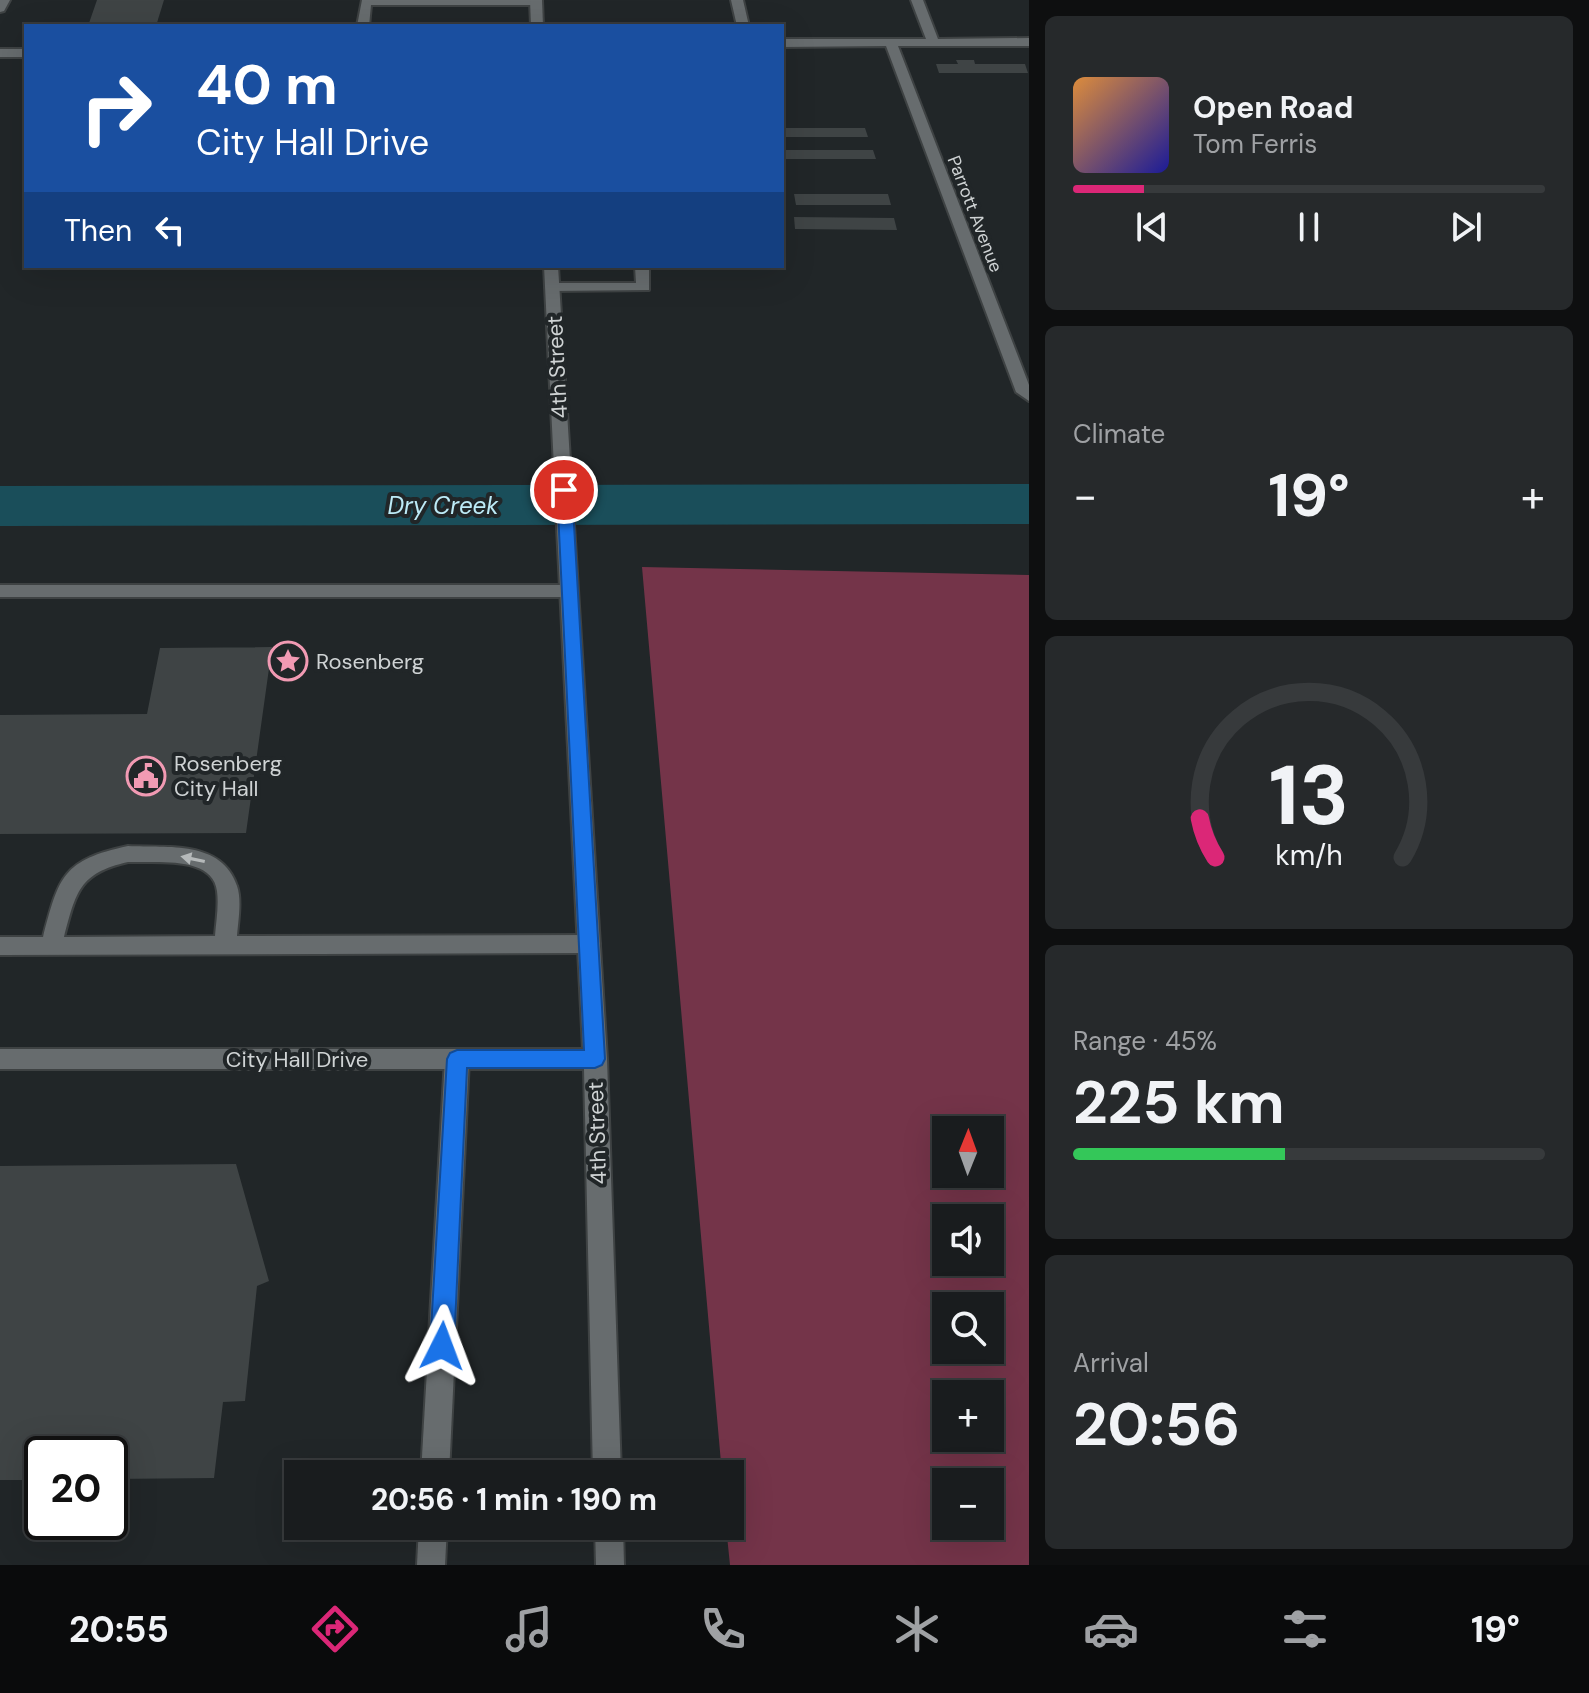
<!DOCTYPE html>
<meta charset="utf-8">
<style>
body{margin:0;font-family:"DM Sans",sans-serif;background:#26292b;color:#f1f3f6;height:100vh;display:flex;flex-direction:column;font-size:30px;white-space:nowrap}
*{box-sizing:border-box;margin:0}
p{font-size:26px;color:#9fa1a4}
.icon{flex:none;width:44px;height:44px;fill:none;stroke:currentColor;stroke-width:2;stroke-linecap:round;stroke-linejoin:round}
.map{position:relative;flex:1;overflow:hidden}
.side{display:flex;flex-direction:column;gap:16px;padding:16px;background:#0e0f10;width:560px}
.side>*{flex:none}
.guide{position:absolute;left:24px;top:24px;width:760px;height:244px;border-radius:0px;box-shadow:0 8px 32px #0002,0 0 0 2px #373a3c;background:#1a4fa0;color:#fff;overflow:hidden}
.needle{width:52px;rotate:1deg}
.fabs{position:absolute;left:932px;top:1116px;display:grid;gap:16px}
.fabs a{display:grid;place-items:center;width:72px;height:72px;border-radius:0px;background:#191c1e;box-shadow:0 8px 32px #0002,0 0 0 2px #373a3c;font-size:40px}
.speed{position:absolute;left:24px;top:1436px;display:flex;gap:16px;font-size:40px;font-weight:700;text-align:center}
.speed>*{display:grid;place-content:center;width:104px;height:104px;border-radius:50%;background:#191c1e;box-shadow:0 8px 32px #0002,0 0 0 2px #373a3c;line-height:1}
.speed .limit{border:4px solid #111;border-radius:12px;background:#fff;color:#111}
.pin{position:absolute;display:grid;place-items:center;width:68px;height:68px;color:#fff;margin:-34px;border:4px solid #fff;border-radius:50%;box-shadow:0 2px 8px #0007}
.me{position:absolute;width:88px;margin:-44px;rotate:3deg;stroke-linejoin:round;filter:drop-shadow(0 0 6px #0008)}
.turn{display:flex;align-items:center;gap:28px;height:168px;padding:0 40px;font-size:36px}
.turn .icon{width:104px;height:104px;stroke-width:2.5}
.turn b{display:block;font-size:56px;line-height:68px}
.then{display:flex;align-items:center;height:76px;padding:0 40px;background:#0003;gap:16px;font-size:30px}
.big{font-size:60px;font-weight:700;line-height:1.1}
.side .tile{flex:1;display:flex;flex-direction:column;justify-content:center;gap:12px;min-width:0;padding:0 28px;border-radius:12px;background:#26292b}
.side .dial{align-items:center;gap:0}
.dial svg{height:208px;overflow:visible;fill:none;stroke:#373a3c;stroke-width:7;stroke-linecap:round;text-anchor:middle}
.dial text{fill:#f1f3f6;stroke:none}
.song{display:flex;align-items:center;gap:24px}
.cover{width:96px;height:96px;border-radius:12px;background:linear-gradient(135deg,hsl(30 70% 55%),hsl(240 70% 35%))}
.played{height:8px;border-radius:4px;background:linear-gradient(90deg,#db2777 15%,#373a3c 15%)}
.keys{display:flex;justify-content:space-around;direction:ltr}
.heat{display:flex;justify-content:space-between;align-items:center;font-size:44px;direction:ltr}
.charge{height:12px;border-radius:6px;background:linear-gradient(90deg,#34c759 45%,#373a3c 0)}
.trip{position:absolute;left:284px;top:1460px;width:460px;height:80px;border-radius:0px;background:#191c1e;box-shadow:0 8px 32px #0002,0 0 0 2px #373a3c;font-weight:700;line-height:80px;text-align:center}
.tabs{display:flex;height:128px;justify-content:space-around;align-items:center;background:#0a0b0c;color:#9fa1a4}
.tabs .icon{width:56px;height:56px}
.tabs .active{color:#db2777}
.tabs b{font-size:36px;color:#f1f3f6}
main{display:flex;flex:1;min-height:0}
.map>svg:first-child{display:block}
.green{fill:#743449;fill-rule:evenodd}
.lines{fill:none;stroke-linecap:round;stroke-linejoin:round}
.river{fill:#1a4e5a;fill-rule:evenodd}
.building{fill:#3f4445}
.lane-casing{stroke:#3e4243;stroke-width:4}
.street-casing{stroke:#3e4243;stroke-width:4}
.secondary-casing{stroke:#3e4243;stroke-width:4}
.lane{fill:#676c6e;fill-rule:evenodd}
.street{fill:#676c6e;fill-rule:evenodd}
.secondary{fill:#676c6e;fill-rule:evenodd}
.oneway{fill:#b5b9ba}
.route{fill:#1a73e8;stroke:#114b97;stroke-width:2}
.labels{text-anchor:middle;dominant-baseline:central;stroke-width:8;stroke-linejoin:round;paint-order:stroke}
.far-street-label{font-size:18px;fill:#cfd3d4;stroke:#212628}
.street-label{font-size:22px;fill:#cfd3d4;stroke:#212628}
.poi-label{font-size:22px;fill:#cfd3d4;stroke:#212628;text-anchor:start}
.water-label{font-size:24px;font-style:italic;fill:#bdebf7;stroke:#212628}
</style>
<main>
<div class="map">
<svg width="1029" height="1565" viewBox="0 0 1029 1565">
<rect width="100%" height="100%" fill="#212628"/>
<path class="green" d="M642,567l387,8v990h-299l-4,-39h4v-52h-8zM946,1130h44v44h-44zM946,1218h44v44h-44zM946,1306h44v44h-44zM946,1394h44v44h-44zM990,1482v44h-44v-44z"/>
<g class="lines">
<polygon class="river" points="1029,484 1029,524 0,526 0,486"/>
</g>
<g class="building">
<polygon points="97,0 164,0 156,26 88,26"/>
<polygon points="956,60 974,60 975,64 1025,64 1028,73 939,73 936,64 958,64"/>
<polygon points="782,128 865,128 868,137 782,137"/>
<polygon points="782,150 873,150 876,159 782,159"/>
<polygon points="794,194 888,194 891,205 796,205"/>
<polygon points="794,217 894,218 897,230 795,229"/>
<polygon points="272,647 246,833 0,834 0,715 147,714 160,648"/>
<polygon points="236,1164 269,1281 257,1286 245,1401 223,1402 214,1478 110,1479 110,1454 42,1454 42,1480 0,1480 0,1166"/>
</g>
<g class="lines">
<g class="lane-casing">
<g id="lane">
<polygon points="362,0 540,0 542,2 536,5 371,5 369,26 357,26"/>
<polygon points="731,0 743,0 749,26 737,26"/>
<rect x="0" y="49" width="26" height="8"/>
<polygon points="635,266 649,266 649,290 552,291 545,287 552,283 636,283"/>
<polygon points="0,585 569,585 578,591 569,597 0,597"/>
<path d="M128,846c40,2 94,-6 109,40 5,14 1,36 0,50l352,-1 8,3 3,6 -3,6 -8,3 -589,2v-18h43c16,-61 20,-77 85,-91zM128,862c26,1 85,-7 89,29 2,15 -1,31 -2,45l-151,1c12,-45 15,-64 64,-75z"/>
<polygon points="457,1049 465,1052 469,1059 449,1474 421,1474 445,1059 449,1052"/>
<polygon points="419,1526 447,1526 445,1565 417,1565"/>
</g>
</g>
<g class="street-casing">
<g id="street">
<polygon points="0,0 10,0 4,11 0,12"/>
<polygon points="911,0 923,0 938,39 1029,38 1029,46 898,46 1029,385 1029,401 1016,392 886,46 782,47 782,39 926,39"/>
</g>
</g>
<g class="secondary-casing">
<g id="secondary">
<polygon points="530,0 542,0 543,26 531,26"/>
<polygon points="544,266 558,266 607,1059 621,1474 593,1474 584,1069 0,1069 0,1049 583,1049"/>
<polygon points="595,1526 623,1526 624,1565 596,1565"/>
</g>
</g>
<use href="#lane" class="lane"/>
<use href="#street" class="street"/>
<use href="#secondary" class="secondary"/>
</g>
<defs><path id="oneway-solid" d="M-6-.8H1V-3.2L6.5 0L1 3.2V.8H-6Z" transform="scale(2)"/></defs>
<use class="oneway" href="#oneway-solid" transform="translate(193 859) rotate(-168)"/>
<polygon class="route" points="564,485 572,490 605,1059 602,1065 595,1068 467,1068 454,1346 450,1355 442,1358 434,1355 430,1346 447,1059 450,1053 457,1050 584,1050 557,490"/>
<defs>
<g id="sight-ring" transform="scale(2)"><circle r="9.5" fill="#212628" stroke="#f19ab3" stroke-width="1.5"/><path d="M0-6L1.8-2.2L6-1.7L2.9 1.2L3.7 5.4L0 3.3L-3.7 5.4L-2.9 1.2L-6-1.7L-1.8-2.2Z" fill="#f19ab3"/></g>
<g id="civic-ring" transform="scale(2)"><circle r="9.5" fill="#212628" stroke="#f19ab3" stroke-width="1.5"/><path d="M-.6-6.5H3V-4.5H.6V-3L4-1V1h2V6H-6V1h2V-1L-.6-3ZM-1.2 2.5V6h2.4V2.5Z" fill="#f19ab3"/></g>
</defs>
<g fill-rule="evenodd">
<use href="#sight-ring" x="288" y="661"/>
<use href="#civic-ring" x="146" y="776"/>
</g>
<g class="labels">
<g class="far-street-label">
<text transform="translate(975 214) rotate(69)">Parrott Avenue</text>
</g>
<g class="street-label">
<text transform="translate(557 367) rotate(-93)">4th Street</text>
<text x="297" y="1059">City Hall Drive</text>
<text transform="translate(597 1133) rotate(-92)">4th Street</text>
</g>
<g class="poi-label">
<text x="316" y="661">Rosenberg</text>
<text x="174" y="763">Rosenberg<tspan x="174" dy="25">City Hall</tspan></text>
</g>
<g class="water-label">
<text x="443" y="505">Dry Creek</text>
</g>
</g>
</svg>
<div class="fabs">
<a><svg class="needle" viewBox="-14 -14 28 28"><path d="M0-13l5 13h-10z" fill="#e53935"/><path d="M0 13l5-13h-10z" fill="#9fa1a4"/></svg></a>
<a><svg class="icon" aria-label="sound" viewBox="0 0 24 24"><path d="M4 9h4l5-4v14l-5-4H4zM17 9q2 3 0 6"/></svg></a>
<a><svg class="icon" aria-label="search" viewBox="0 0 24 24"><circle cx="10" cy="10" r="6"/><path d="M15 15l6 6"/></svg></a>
<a>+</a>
<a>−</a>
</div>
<div class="speed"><div class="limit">20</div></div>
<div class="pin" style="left:564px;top:490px;background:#d93025"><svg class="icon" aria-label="arrive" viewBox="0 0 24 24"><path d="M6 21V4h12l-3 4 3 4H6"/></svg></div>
<svg class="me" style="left:442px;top:1346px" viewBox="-20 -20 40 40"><path d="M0-17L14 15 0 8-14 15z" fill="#1a73e8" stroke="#fff" stroke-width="4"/></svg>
<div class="trip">20:56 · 1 min · 190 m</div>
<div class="guide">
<div class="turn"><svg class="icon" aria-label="right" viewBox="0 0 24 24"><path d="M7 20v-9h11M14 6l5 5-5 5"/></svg><div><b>40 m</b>City Hall Drive</div></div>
<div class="then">Then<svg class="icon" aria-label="left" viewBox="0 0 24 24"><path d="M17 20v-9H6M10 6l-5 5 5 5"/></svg></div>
</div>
</div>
<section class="side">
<div class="tile">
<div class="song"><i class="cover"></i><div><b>Open Road</b><p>Tom Ferris</p></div></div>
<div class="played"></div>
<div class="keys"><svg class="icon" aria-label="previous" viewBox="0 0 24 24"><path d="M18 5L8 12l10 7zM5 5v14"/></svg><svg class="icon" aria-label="pause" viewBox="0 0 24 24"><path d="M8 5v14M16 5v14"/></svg><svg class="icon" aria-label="next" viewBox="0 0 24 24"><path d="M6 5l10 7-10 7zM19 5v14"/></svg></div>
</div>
<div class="tile"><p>Climate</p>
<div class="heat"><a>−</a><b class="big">19°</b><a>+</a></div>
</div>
<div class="tile dial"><svg viewBox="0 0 100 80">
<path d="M14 69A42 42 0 1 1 86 69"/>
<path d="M14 69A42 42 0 0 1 8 54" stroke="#db2777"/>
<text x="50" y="56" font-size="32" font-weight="700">13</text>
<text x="50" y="72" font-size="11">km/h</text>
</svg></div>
<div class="tile"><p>Range · 45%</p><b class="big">225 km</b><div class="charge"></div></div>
<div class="tile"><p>Arrival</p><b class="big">20:56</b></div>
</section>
</main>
<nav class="tabs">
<b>20:55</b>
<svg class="icon active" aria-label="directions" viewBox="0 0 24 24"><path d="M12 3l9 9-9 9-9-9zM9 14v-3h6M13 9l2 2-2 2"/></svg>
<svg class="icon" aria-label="music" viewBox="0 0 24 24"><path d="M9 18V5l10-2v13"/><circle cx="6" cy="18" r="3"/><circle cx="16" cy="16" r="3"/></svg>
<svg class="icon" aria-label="phone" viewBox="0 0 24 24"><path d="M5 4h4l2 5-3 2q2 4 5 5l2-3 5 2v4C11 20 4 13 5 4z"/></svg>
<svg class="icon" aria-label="climate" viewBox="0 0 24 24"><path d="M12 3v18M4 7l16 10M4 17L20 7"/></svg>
<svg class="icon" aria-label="car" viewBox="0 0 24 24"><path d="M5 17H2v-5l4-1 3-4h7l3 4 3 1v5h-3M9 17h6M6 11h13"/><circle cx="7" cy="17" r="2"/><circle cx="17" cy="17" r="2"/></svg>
<svg class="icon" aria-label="filters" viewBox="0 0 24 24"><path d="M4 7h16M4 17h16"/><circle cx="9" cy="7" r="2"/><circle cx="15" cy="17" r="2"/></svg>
<b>19°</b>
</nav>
